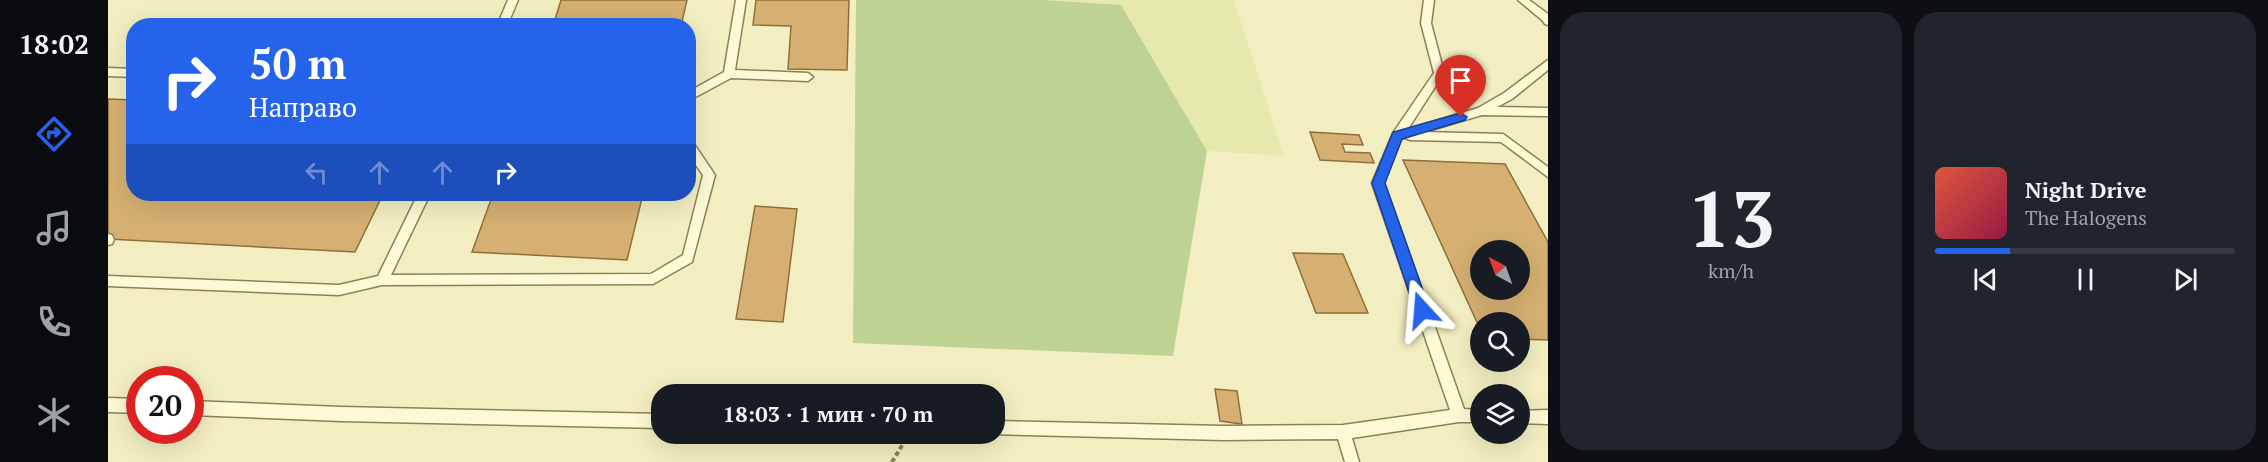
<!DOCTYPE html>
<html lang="ru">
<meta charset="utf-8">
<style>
body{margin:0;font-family:"PT Serif",serif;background:#20242c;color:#f1f3f6;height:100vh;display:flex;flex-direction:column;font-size:22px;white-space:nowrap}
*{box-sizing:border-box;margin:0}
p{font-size:20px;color:#9ea1a6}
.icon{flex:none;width:33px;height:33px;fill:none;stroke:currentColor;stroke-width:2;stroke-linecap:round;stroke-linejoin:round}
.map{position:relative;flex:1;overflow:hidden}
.drawer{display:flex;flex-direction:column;gap:12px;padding:12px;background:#0d0f14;width:720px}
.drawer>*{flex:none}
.top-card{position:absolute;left:18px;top:18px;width:570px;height:183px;border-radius:24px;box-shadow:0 6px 24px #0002;background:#2563eb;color:#fff;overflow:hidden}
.needle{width:39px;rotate:319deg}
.fabs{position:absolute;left:1362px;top:240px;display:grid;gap:12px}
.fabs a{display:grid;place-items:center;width:60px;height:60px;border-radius:50%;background:#171b24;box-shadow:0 6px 24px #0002;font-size:30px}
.speed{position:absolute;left:18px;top:366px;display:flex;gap:12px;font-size:30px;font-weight:700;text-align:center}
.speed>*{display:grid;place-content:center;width:78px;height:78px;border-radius:50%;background:#171b24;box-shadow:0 6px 24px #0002;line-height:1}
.speed .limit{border:9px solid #d22;background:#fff;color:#111}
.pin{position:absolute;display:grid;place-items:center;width:51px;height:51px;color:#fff;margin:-62px -26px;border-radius:50% 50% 50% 0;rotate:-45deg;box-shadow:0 0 6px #0007}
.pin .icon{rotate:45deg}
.me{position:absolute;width:66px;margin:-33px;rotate:341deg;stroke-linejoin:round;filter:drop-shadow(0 0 4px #0008)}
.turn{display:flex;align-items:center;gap:21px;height:126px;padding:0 24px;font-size:27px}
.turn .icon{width:78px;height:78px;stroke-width:2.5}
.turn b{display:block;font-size:42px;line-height:51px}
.lanes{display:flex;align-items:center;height:57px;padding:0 24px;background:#0003;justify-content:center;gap:30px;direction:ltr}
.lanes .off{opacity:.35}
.drawer .card{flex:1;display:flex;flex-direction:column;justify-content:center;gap:9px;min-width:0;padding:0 21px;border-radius:24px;background:#20242c}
.drawer .dial{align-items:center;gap:0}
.dial b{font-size:78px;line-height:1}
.song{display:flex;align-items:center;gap:18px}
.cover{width:72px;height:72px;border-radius:9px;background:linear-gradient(135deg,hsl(10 70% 55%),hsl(340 70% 35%))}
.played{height:6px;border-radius:3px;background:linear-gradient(90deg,#2563eb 25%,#363941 25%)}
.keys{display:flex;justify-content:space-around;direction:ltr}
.drawer .tiles{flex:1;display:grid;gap:12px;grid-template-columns:repeat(2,1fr)}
.trip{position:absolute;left:543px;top:384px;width:354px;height:60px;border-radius:24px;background:#171b24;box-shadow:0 6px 24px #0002;font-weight:600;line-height:60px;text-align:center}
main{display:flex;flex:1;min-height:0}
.tab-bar{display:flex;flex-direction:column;width:108px;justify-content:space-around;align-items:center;background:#090b0e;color:#9ea1a6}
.tab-bar .icon{width:42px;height:42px}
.tab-bar .selected{color:#2563eb}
.tab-bar b{font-size:27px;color:#f1f3f6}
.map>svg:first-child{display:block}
.farmland{fill:#e6e9ad}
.green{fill:#bed293}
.building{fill:#d5b072;stroke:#906e39;stroke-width:1.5;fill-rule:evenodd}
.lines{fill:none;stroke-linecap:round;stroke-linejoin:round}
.service-casing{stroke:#8e8056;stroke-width:3}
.path{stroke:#8e8056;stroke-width:4;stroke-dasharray:4.5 3;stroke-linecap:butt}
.service{fill:#fcf9d5;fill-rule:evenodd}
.route{fill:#2563eb;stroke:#184099;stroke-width:1.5}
</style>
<main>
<nav class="tab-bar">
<b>18:02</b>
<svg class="icon selected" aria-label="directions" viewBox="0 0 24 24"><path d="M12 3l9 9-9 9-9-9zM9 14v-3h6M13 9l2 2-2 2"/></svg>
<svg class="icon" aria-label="music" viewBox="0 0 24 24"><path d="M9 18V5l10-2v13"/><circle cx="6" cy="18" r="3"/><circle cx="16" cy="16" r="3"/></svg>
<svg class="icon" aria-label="phone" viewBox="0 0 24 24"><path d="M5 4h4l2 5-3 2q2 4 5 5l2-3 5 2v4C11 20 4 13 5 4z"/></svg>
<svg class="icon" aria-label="climate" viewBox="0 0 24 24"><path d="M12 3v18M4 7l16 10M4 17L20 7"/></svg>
</nav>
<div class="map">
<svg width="1440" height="462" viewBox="0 0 1440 462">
<rect width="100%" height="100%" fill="#f3eec1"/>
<polygon class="farmland" points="935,0 1126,0 1176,156 1099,151 1013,5"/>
<polygon class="green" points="748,0 935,0 1013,5 1099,151 1065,356 745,343"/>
<g class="building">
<polygon points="453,0 579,0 573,26 445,26"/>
<polygon points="648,0 741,0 739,70 680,69 683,26 645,25"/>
<polygon points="0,99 26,100 26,194 275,194 247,252 0,239"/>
<polygon points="1202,132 1251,135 1255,145 1234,144 1237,152 1262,153 1266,163 1212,160"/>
<path d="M1295,160l102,4 43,78v98l-28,-1v-17h-40v7zM1372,250h40v40h-40z"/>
<polygon points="385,194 535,194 519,260 364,252"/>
<polygon points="647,206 689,209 675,322 628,319"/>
<polygon points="1185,253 1235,254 1260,313 1208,313"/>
<polygon points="1107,389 1129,391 1134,424 1112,421"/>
</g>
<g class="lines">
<g class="service-casing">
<g id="service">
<polygon points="400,0 410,0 399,26 389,26"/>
<polygon points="628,0 638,0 627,70 700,73 705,77 700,81 623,78 580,101 580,92 616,72"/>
<polygon points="1316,0 1326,0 1323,23 1336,73 1300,129 1370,108 1396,93 1440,60 1440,70 1404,99 1389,107 1440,108 1440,116 1374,115 1316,132 1395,134 1440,167 1440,177 1393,142 1302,140 1297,138 1293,139 1276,183 1356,409 1372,410 1372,422 1351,422 1244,438 1251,462 1237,462 1230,439 1115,440 883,434 886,434 886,421 1115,426 1235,425 1342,410 1264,183 1285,133 1326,73 1313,23"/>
<polygon points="1410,0 1421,0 1440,14 1440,25 1437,24 1434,20"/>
<polygon points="0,68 26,69 26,77 0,76"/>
<polygon points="580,140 584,141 607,175 584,262 545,284 274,285 231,295 0,286 0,276 231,285 270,276 310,194 322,194 283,275 543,274 575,255 595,175 580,154"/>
<polygon points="0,234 4,235 6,240 4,244 0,245"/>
<polygon points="0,398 32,399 32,413 0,412"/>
<polygon points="82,401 233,407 554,414 554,428 233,421 82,415"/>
<polygon points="1440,410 1440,424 1412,423 1412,411"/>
</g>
</g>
<polyline class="path" points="784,462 801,434"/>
<use href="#service" class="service"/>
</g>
<polygon class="route" points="1353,113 1359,117 1357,120 1294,139 1277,183 1322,310 1319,314 1314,316 1309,314 1307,310 1264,183 1285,132"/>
</svg>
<div class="fabs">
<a><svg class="needle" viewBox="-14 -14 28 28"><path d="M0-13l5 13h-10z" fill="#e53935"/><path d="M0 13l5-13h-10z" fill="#9ea1a6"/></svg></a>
<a><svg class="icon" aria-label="search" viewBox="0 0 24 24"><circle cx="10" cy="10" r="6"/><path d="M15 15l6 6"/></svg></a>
<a><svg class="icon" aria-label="layers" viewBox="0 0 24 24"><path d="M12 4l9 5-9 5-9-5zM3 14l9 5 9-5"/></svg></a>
</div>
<div class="speed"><div class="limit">20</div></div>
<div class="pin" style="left:1353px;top:117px;background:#d93025"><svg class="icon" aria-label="arrive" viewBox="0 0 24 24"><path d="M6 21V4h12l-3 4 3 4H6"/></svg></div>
<svg class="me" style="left:1314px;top:310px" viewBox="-20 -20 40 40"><path d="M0-17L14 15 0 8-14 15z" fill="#2563eb" stroke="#fff" stroke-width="4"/></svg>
<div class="trip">18:03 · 1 мин · 70 m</div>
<div class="top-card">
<div class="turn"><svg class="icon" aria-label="right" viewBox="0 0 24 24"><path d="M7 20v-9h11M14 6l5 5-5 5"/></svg><div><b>50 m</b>Направо</div></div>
<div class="lanes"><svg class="icon off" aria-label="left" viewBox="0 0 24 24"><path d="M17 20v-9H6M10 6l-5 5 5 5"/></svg><svg class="icon off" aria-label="ahead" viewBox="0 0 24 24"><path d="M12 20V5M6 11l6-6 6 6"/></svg><svg class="icon off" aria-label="ahead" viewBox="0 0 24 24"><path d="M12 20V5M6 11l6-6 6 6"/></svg><svg class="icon" aria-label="right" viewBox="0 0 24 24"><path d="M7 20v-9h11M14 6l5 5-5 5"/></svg></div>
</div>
</div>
<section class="drawer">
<div class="tiles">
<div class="card dial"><b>13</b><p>km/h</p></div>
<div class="card">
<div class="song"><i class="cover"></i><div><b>Night Drive</b><p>The Halogens</p></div></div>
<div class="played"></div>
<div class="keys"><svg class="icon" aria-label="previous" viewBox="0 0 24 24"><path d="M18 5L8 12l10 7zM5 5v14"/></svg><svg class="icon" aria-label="pause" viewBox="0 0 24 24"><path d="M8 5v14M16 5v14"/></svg><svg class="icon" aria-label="next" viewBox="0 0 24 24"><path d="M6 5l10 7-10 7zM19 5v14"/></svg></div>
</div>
</div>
</section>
</main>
